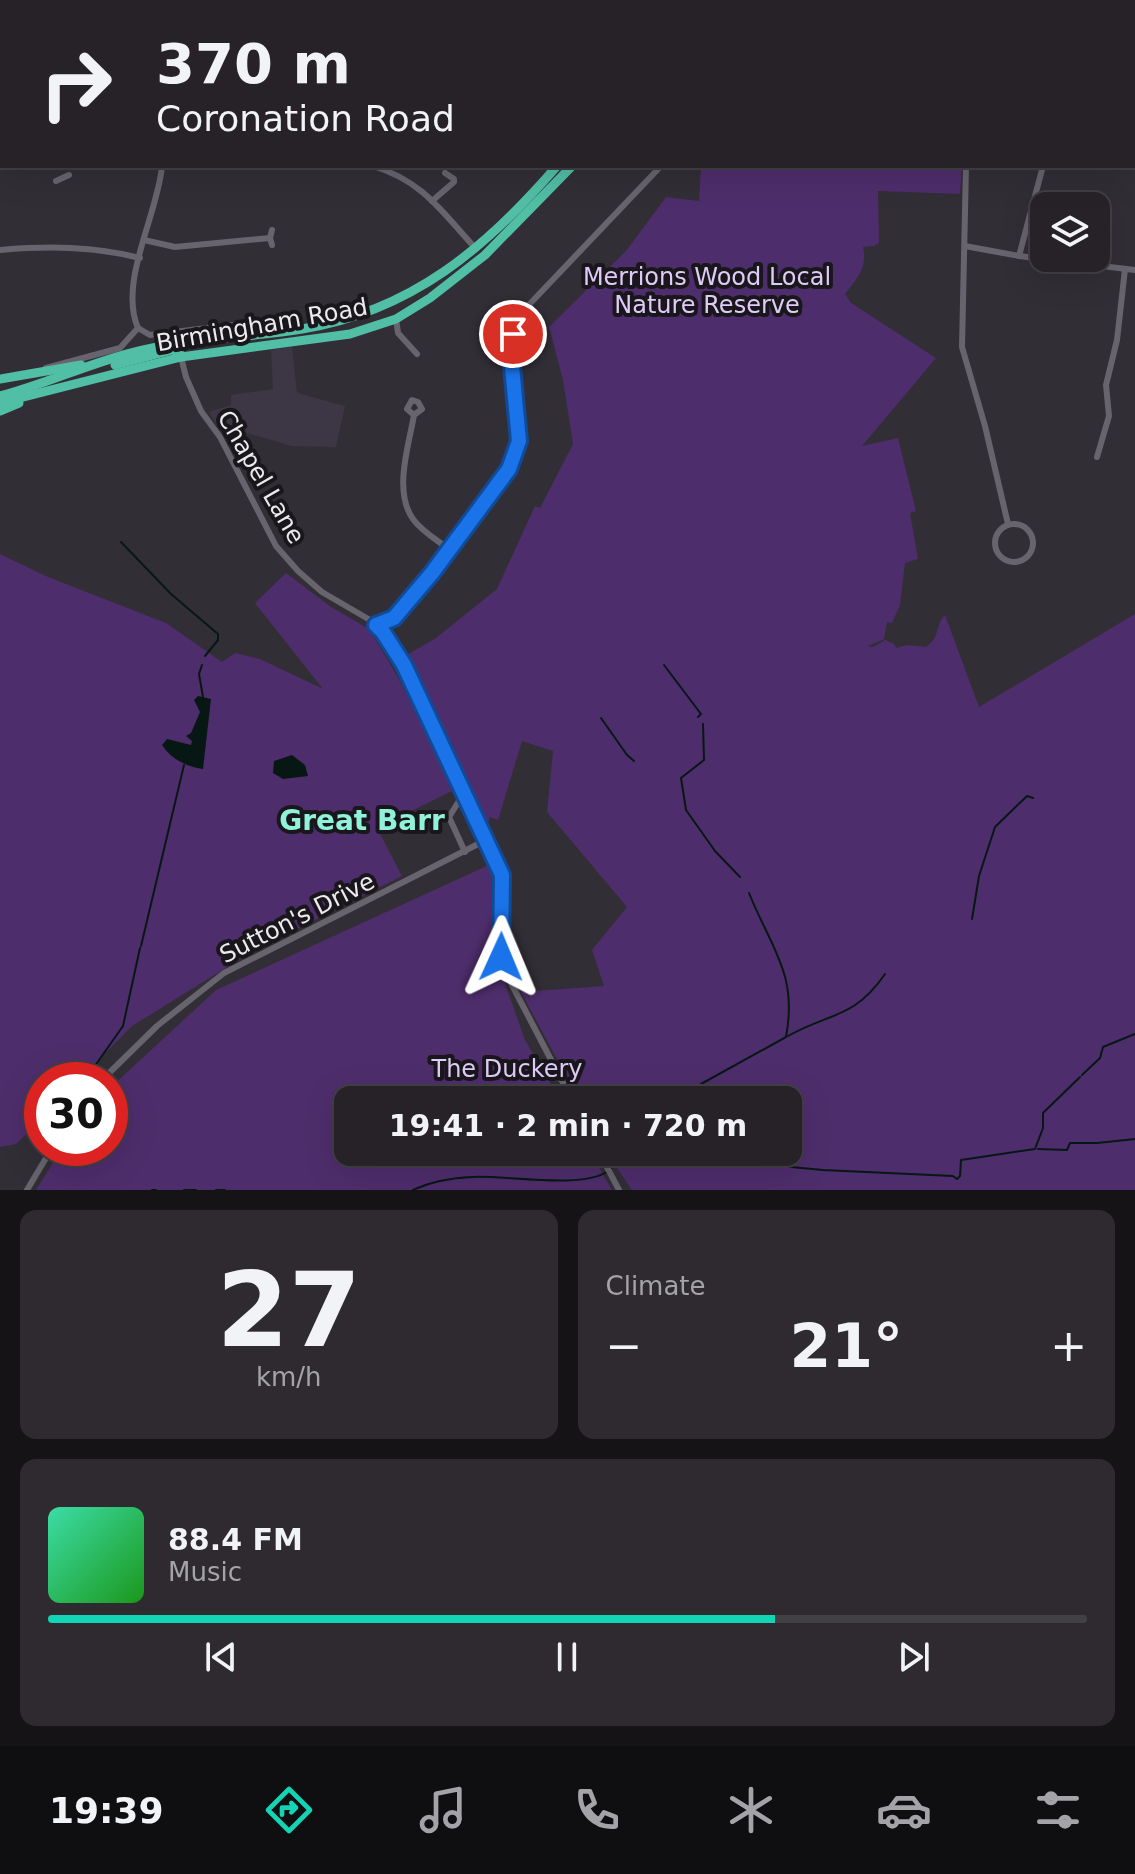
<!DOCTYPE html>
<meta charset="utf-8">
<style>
body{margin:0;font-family:"DejaVu Sans",sans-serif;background:#2e2a30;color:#f1f3f6;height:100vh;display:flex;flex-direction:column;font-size:30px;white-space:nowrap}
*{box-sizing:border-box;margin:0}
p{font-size:26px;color:#a4a4a8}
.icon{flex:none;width:44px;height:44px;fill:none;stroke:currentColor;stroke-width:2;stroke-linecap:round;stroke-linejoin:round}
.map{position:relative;height:1190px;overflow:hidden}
.panel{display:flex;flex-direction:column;gap:20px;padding:20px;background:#151316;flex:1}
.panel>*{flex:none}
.top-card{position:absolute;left:0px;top:0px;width:1136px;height:168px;box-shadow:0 8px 32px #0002,0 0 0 2px #423f45;background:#262228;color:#f1f3f6;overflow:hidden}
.fabs{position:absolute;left:1030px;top:192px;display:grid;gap:16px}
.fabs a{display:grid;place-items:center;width:80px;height:80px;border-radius:16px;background:#262228;box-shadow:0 8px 32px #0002,0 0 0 2px #423f45;font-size:40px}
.speed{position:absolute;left:24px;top:1062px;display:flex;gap:16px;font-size:40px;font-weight:700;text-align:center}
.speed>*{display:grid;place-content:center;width:104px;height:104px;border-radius:50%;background:#262228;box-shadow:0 8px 32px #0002,0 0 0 2px #423f45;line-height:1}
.speed .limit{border:12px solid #d22;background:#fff;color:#111}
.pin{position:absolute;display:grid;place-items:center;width:68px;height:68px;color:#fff;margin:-34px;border:4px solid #fff;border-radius:50%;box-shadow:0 2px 8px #0007}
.me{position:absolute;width:88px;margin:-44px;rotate:1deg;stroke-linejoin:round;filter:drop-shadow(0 0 6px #0008)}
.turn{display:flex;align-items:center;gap:28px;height:168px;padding:0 24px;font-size:36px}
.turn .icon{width:104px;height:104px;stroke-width:2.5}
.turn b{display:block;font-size:56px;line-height:68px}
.big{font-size:60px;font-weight:800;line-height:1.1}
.panel .widget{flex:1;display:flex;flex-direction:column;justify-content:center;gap:12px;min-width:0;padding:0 28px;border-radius:16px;background:#2e2a30}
.panel .dial{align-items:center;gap:0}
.dial b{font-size:104px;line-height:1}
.song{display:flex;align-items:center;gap:24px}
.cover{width:96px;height:96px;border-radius:12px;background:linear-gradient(135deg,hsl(160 70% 55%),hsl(120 70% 35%))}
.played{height:8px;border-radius:4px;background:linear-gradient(90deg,#11d5b4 70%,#423f45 70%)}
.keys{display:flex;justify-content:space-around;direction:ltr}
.heat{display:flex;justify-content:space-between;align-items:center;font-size:44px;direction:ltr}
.panel .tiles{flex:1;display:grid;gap:20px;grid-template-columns:1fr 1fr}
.widget:last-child{grid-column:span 2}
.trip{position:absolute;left:334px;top:1086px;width:468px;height:80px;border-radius:16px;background:#262228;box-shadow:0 8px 32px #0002,0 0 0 2px #423f45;font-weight:800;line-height:80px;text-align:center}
.tabs{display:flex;height:128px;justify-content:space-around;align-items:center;background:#0f0e10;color:#a4a4a8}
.tabs .icon{width:56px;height:56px}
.tabs .on{color:#11d5b4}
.tabs b{font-size:36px;color:#f1f3f6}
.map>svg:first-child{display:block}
.built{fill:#3d3745}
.green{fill:#4e2d6c}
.water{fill:#071814}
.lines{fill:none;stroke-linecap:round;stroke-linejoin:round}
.stream{stroke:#071814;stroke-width:2}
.minor{stroke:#68646e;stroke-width:6}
.highway{stroke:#51bea6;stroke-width:9}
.route-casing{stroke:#114b97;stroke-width:20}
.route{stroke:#1a73e8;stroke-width:14}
.labels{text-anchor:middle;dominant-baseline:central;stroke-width:8;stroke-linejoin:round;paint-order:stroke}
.park-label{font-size:24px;fill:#dfcbf7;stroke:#19171b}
.street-label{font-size:24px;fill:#eceaef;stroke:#19171b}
.quarter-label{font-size:28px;font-weight:bold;fill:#90f2da;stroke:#19171b}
</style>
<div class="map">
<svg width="1135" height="1190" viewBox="0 0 1135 1190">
<rect width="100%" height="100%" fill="#322e36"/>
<polygon class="built" points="292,347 297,393 345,406 336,447 292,446 240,431 219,428 209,412 231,405 231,395 273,389 271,350"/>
<g class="green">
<path d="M701,166h261l-2,28 -82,-3 1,52 -5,3 -11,1c5,20 -6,32 -18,47l6,9 85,55 -74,88 36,-8 18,73 -6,2 8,46 -13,4 -5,42 -8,18 -5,-1 -3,17 -16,7 5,1 12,-7 9,4 2,4 11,-3 19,2c15,-10 9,-23 19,-32l34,92 156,-93v576h-503l-26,-38h182v-52h-209l-58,-108 83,-6 -12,-36 35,-43 -80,-95 6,-61 -31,-10 -24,79 -8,-3 -3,9 -5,-2 -77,-163v-5l31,-18 61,-49 38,-83 5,2 33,-64 -10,-64 -14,-53 77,-76 40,-54 33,4z"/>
<polygon points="0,554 48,577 166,623 222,662 235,653 260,659 323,689 255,603 286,573 331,607 369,629 395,672 456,789 377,828 402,876 253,951 132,1026 79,1080 42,1080 42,1118 16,1144 0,1147"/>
<polygon points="491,864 497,881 492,935 499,967 525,1040 560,1100 348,1100 348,1152 590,1152 612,1190 36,1190 62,1148 110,1148 110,1088 216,990"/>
</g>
<g class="water">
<path d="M198,696l13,3 -8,70c-16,-2 -32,-10 -41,-24l5,-6 24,6 1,-4 -6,-5 5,-3 9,-21 -6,-12z"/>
<polygon points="292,755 305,765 308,776 283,779 273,773 274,761"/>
</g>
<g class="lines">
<g class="stream">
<polyline points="121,542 171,594 218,634 218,640 205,656"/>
<polyline points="202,665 199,674 203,697"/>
<polyline points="664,665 701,714 698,717"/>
<polyline points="601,718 627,755 634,761"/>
<polyline points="703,724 704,760 681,778 686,810 715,851 740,877"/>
<polyline points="972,919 979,876 995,827 1027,796 1033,798"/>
<polyline points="141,946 184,765"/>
<path d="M788,1036c43,-24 66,-17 97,-62"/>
<polyline points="1082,1075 1100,1058 1103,1047 1135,1034"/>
<polyline points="85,1080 123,1026 140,948"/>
<path d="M683,1100l18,-16 85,-47c12,-63 -15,-89 -37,-144"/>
<polyline points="1038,1149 1067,1150 1070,1143 1097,1143 1135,1139"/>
<polyline points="152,1190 156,1190"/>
<polyline points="184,1190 196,1190"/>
<polyline points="216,1190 225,1190"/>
<path d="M413,1190c19,-9 38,-12 59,-13 35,-2 107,12 135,-5 6,-4 8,-8 12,-14l11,-1 100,4 5,3 14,-1 74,7 130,6 4,3 3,-3 1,-16 74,-11 8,-21v-15l37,-36"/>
</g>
<g class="minor">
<polyline points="13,0 14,2"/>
<polyline points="109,0 110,2"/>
<polyline points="48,2 52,0"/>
<polyline points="982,2 982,0"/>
<polyline points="1088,2 1088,0"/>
<polyline points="0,29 2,28"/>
<polyline points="0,38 2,42"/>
<polyline points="0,137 2,136"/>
<path d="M373,166c50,15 69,46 103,83"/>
<polyline points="966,166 962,347 985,426 1008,524"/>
<polyline points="56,181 69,175"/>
<polyline points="432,201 454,182 454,179 445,173"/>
<polyline points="272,230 270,238 272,245"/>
<polyline points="144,240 175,247 270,238"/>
<polyline points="965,246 1019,256 1135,270"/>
<path d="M0,250c48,-4 93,-4 140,8"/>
<polyline points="1019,256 1043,166"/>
<polyline points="396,319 398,333 417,354"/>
<polyline points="138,328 150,335 290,318 303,329"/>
<path d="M138,328c-20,-46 20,-114 24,-162"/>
<polyline points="181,357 186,377 201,411 220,437 276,546 298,571 322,592 370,620 383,632 404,665 502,875 501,957 512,985 572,1100"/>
<polyline points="46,368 120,348 138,328"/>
<path d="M414,415l-7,-6 5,-9 6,2 4,7 -8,6c-5,30 -21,76 -1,104 9,13 26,22 38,32"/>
<polyline points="1097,457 1109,416 1106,385 1117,340 1125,269"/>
<circle cx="1014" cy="543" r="19"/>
<path d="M383,632l68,-81 58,-82 10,-28c-6,-40 -18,-94 5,-131l137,-144"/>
<polyline points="464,793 449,817 465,852"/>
<polyline points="102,1080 157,1026 224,973 486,840"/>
<polyline points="599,1152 619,1190"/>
<polyline points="27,1190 52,1148"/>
</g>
<g class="highway">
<polyline points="841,2 856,0"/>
<polyline points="918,2 924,0"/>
<polyline points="115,365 172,350 179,352 181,357"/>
<polyline points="0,379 81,365"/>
<path d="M0,396c47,-12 91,-34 139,-45 53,-13 108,-13 163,-22 110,-18 184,-81 255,-163"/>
<polyline points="0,403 181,357 350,334 396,319 430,298 485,255 572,166"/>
<polyline points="0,411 19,403"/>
</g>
</g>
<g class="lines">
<g class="route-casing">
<polyline id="route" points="501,957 502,875 404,665 383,632 376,625 394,618 432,573 509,469 519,441 511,356 513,334"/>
</g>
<use href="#route" class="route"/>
</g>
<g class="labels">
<g class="park-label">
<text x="707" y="277">Merrions Wood Local<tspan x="707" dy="28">Nature Reserve</tspan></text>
<text x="507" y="1069">The Duckery</text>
</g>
<g class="street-label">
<text transform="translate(262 325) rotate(-10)">Birmingham Road</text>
<text transform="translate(261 477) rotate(60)">Chapel Lane</text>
<text transform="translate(297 918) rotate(-27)">Sutton's Drive</text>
</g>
<g class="quarter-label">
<text x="362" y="820">Great Barr</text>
</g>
</g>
</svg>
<div class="fabs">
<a><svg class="icon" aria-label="layers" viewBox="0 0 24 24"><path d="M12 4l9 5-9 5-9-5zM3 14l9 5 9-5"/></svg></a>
</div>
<div class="speed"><div class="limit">30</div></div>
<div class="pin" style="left:513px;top:334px;background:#d93025"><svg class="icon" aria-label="arrive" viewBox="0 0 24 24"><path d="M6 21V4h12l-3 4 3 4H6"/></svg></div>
<svg class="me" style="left:501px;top:957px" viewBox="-20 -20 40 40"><path d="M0-17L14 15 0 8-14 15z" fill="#1a73e8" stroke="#fff" stroke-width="4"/></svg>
<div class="trip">19:41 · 2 min · 720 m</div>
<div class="top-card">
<div class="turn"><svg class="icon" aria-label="right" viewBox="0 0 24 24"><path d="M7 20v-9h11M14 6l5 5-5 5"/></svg><div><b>370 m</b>Coronation Road</div></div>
</div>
</div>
<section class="panel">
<div class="tiles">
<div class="widget dial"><b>27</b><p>km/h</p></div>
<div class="widget"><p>Climate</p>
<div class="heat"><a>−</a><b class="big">21°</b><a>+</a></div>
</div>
<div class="widget">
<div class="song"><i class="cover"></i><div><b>88.4 FM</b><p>Music</p></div></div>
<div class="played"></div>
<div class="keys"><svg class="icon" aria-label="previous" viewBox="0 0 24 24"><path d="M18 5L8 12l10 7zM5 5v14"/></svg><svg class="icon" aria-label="pause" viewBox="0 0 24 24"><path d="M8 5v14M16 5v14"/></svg><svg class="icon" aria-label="next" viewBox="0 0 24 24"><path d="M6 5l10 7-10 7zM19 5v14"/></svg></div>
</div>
</div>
</section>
<nav class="tabs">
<b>19:39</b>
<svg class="icon on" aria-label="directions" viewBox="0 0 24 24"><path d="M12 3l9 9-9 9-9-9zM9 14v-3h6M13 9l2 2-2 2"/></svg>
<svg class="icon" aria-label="music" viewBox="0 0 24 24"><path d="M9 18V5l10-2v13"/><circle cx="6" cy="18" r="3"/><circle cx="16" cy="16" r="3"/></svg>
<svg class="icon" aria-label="phone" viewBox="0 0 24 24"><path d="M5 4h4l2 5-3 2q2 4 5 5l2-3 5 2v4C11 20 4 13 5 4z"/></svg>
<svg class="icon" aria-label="climate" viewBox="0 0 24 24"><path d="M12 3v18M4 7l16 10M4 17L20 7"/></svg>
<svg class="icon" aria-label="car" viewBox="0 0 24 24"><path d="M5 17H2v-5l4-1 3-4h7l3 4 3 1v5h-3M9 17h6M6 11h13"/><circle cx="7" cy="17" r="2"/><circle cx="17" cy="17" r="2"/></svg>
<svg class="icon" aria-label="filters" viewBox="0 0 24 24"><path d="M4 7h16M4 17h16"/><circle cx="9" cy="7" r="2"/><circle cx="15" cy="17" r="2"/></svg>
</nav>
